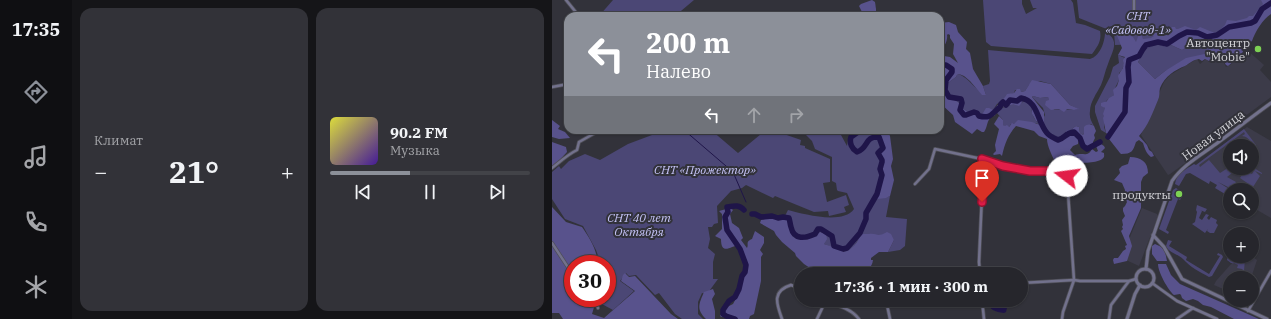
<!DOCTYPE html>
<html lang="ru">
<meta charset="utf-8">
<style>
body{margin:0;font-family:"IBM Plex Serif",serif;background:#323238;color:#f1f3f6;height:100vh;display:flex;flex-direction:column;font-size:15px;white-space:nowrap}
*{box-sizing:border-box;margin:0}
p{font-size:13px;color:#a4a5a9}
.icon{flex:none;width:22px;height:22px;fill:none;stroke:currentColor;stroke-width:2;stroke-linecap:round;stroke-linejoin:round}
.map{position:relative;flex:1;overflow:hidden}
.panel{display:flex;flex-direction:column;gap:8px;padding:8px;background:#151518;width:480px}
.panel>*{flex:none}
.top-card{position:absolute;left:12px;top:12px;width:380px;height:122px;border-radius:12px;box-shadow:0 1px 3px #0004,0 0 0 1px #424348;background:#8c9099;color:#fff;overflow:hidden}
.fabs{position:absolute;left:671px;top:139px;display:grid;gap:8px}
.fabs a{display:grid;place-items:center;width:36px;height:36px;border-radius:50%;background:#26262c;box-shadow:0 1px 3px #0004,0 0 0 1px #424348;font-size:20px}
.speed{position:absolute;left:12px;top:255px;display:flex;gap:8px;font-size:20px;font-weight:700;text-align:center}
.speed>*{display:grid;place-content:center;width:52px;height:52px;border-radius:50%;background:#26262c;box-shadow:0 1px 3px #0004,0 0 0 1px #424348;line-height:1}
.speed .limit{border:6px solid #d22;background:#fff;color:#111}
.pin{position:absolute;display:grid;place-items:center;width:34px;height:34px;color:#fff;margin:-41px -17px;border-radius:50% 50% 50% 0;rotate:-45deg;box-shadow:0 0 4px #0007}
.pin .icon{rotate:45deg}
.me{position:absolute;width:44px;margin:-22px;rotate:285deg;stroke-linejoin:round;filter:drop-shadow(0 0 3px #0008)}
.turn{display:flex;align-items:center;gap:14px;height:84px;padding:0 16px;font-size:18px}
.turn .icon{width:52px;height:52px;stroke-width:2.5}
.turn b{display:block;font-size:28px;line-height:34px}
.lanes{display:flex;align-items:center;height:38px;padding:0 16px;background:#0003;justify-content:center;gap:20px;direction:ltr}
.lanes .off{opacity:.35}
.big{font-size:30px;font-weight:700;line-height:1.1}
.panel .tile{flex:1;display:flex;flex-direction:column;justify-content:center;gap:6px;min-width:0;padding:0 14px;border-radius:12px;background:#323238}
.song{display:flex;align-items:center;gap:12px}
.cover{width:48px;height:48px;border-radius:6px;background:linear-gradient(135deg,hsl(60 70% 55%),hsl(260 70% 35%))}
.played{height:4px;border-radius:2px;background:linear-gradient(90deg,#8c9099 40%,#424348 40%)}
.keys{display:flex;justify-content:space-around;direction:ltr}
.heat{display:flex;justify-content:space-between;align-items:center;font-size:22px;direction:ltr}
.panel .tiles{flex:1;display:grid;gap:8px;grid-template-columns:repeat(2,1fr)}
.trip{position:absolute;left:242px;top:267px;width:234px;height:40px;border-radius:20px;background:#26262c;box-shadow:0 1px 3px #0004,0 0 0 1px #424348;font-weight:700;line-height:40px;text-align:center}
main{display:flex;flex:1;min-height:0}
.tab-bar{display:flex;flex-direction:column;width:72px;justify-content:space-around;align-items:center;background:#0f0f12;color:#a4a5a9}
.tab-bar .icon{width:28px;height:28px}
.tab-bar .on{color:#8c9099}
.tab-bar b{font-size:18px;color:#f1f3f6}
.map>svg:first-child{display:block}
.built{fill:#3c3b49;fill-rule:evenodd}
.green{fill:#4b4775}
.forest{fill:#58528c;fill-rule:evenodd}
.water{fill:#1f1549}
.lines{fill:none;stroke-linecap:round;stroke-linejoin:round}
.stream{stroke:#1f1549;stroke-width:1}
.river{stroke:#1f1549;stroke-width:5.5}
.minor-casing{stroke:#4f4f57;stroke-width:4}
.tertiary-casing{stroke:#4f4f57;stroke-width:4.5}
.minor{stroke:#72718c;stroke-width:2.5}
.tertiary{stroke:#72718c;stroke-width:3}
.route-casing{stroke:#92132f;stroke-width:10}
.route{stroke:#e11d48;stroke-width:7}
.poi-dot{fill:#7dd154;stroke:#32323a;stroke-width:1.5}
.labels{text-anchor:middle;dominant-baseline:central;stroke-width:4;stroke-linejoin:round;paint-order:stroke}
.park-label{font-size:12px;font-style:italic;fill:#c6c4f8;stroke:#32323a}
.poi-label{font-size:12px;fill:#d4d4d9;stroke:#32323a;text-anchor:end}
.street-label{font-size:12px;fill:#d4d4d9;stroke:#32323a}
</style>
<main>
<nav class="tab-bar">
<b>17:35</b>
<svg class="icon on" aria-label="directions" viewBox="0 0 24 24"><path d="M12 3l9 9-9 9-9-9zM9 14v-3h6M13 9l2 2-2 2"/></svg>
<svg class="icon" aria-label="music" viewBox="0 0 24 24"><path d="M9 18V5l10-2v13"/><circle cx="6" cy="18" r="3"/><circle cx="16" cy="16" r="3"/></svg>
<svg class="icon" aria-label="phone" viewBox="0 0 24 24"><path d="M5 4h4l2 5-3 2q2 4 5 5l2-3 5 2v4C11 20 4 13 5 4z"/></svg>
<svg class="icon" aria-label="climate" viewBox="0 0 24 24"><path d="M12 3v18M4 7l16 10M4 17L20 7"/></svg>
</nav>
<section class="panel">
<div class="tiles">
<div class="tile"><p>Климат</p>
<div class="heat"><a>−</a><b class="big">21°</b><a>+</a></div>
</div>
<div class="tile">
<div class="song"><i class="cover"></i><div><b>90.2 FM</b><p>Музыка</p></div></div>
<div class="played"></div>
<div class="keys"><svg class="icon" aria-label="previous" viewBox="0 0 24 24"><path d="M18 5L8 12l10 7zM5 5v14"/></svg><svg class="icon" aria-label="pause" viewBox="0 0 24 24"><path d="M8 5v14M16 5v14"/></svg><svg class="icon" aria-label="next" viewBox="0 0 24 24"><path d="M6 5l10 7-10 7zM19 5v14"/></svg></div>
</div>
</div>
</section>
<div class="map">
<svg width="719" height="319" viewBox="0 0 719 319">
<rect width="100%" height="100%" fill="#32323a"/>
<g class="built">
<polygon points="695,50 712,65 708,70 719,82 719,97 677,128 675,127 640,153 639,159 618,174 616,175 589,135 612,82 618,75 645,59 648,64 654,59 657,62 668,55 674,67 678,65"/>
<path d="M695,127l24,14v77l-19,-11v-17h-20l-34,-21 -2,-4zM678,146h22v22h-22z"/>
<polygon points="590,208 605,214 606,216 587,266 574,260 578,245 578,237"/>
<polygon points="685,256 699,256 705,260 699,278 678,278 678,292 662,285 664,281 680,263 684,261 686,257"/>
</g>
<g class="green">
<polygon points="61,0 142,0 123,16 47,16"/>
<path d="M431,0h39v4l4,10 11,-6h-4l-3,-8h41l2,3 3,20 9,2 15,6c2,10 -3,16 -8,23l-101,-8 -5,-4z"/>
<polygon points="525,0 717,0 701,19 663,34 588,44 563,45 562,32 527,18"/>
<path d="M553,32c16,8 7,20 3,32 -3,7 -4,14 -7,21 -4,8 -11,17 -11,26 -1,6 1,10 4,15l-3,-2 -7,5v4l-1,2 -3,-2 -1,-6 -3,-1 -3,2 -1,3h-6l-2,7 -3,1 -6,-4 -7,-2 -4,-6 -8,-4 -25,1 -2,3h-4l-2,-2v-5l-6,-7c2,-8 8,-4 13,-8h10v-2l6,-2 6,7c-1,6 3,13 8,16l5,-9 -2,-7 -11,-11 1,-1 7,2 8,-1 6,13c8,-2 17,1 24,-1l-8,-4 -19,-21 -11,-3 -11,4 -4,6 -4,1 -6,-2 -1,3 -3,1 -14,10 -4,6h-2l-10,6 -11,-2 -6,-5 -6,-7 -6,-3 -8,-9 1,-5 11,-8 1,-2 2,-1c12,6 16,16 27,21l-3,-9 6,-2 1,-3 -2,-31 102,9c10,-3 15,-17 15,-27z"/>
<polygon points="645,41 657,45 657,53 613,71 603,79 586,62 594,49 605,44 613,47 619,45 630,50"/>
<polygon points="566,55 573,58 571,63 572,65 570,70 567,73 567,80 563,88 562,95 555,100 552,107 553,108 552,127 554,133 549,130 543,112 543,106 558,77 561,67 567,63"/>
<path d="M692,129l12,16 -4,3c-1,-5 -2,-11 -10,-12l3,-2 -1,-2 -45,33 1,2 9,-7 11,13 8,-5 4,5 -5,4 9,5 -4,7 -14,-7 13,8h-1v7l-15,-9 2,-3 -7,-4 -1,3 -19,-11 -4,1 -7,12 -4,-2c1,-10 11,-15 19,-20l2,1z"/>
<polygon points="97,130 159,130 186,153 209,134 208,130 229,130 229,133 249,140 248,145 253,146 253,148 278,159 278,182 271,183 275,202 294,195 297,205 292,207 294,212 277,216 276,211 262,212 223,196 221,198 194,185 190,188 179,191 165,206 166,223 162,224 160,227 156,227 158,239 156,248 163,254 161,262 161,279 166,279 155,294 150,293 146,302 146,314 151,319 130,319 123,314 107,293 103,295 84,275 77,276 74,273 68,281 82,291 61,310 48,303 49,298 55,298 55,264 46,264 48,261 44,250 31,226 13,219 0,199 0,172 7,166 9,169 17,161 33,154 48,160 76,144 100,135 100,132"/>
<path d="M252,130l31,3 1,-3h5v5l6,11 1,-6 4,-10h26l-2,1 9,17 -4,7 3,5 -2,10 1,8 -2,4 -4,16 11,-1 2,-1 -4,21 21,2 -2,27 -5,4 -12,2 6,-12 -13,-5h-7l-16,5 -6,9 -7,3 -21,-8 2,-10 -6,-2 -11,6 -2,2c-4,-2 -6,0 -10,-1 -8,-2 -7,-13 -10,-19l-3,-2 4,-8c15,4 55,15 66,-1l-7,-16 -9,-2 -1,-1 -1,-7 -4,-2v-24l-17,-8 -3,-8 -8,-8z"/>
<polygon points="702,168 710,173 710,174 703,171 708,176 701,187 688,178 693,170 700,174 702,170 701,170"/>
<polygon points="624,188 630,192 631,194 628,200 626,199 614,230 617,232 616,234 607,229 621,190"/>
<polygon points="645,205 655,209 653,212 648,210 650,211 647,218 650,220 654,214 657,215 655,218 657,220 659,217 665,220 664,223 666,225 662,233 658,233 655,231 656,229 653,233 640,224 643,222 645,212 644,210"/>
<polygon points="679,229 687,234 678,234 678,256 685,256 686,257 684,261 686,259 690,262 693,259 692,271 690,269 685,268 686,265 682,263 680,264 681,263 679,263 675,260 676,254 673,252 674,249 670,246"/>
<path d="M616,240l4,1 -3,5 18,11 -1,3 23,14 11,-18 -3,-1 1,-2 4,2 1,2 -11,19 -3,1c-9,-5 -19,-10 -26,-18 -5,-5 -14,-6 -17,-13z"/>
</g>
<g class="forest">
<polygon points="320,0 323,2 324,9 324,16 312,16 307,6 309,4"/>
<path d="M709,0h10v14c-8,5 -16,18 -19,27l-5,3 -6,11 -13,11 -2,-1 -6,-10 -11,6 -4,-2 -3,2 -3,-2c-6,1 -9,4 -14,7 -10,4 -20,10 -25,22 -1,4 0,8 -2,12 -5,12 -10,26 -19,36l8,9 2,5 3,2 2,4 -3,1c-5,-4 -6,-8 -8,-14l-4,-3 -3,2c-3,9 -4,12 -15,12l-1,-1 -11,-14v-4l-3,-2 -3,-15 1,-2 -1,-2 2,-6 -4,-2v-3l3,-1h2l3,-4 5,-3 -1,-5 4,-4 2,-6 -1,-4c5,-9 6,-6 5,-16l2,-3 -7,-2 4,-7 -6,-15 2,-1 4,4 7,-1 4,2 3,5 3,-8h2l2,5 8,-1 3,-2 -3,-3 2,-7h2l4,4 2,-3 8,6 3,-6h3l1,2h2l7,-3 11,4 4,-3c6,2 11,5 17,6l8,-8 2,-5 9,1 11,-3 2,-2h4l10,-12zM645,41l4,5h8v7l-23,5 -21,13 -10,8 -17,-17 8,-13 11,-5 8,3 6,-2 11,5z"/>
<path d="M397,22l7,3 2,7 9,10 -1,7 4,4 3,16 10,17 3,9h-4l-12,-14 -6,-5 -5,-2 -2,1 -1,2 -11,8 -1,6 8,7 6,4 6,7 5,4 12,3 2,-3 3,-5h3l4,2c5,-6 10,-9 14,-16l7,-1 3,-4h3l1,3 4,-1 7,-11 19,4 19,21 9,4 -5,1 -7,-1 -3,3 -5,-3 -8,1 -6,-5 1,-4 3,-1 -1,-3 -8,1 -7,-2 -1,1 12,15v12l-8,-3 -4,-7v-6l-6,-7c-5,0 -4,2 -7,5 -6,-3 -12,0 -18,1l-7,9h-2c-6,5 -4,11 -8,16h-2l-5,-3 -5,5 -17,-12 -2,-7 -13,-12v-50l4,3 6,1 8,6 -5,-9 1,-10 -4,-6v-3l-2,-1 -1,1c1,4 -2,11 -5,14l-2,-1 2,-2v-2l-2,-1v-20z"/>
<path d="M447,116l4,4v5l2,1 2,-1 2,2 3,-4 2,1 4,-4 14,2 11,4 5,7 7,2 6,4 3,-1 2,-7 4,-1 2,1 1,-3 3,-2 3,1 1,6 3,2 1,-2v-6c3,-3 6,-3 10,-1l2,5 -2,4 1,3 -2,4v5l-1,1h-4l-9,-11 -1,7 -5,2 -3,4 5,5c9,-3 12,3 17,-6l4,3 2,-1 -2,-5 2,-2h3l3,2 1,2 -4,4 3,1c0,2 1,4 -2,6 -4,4 -21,4 -27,4l-9,-7 -7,5 -4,1c-3,-7 -8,-16 -8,-23l-8,-3 -5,-5 -18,-5c-8,9 -11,17 -14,30l-2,-2 -6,1 -1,-1 3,-3 -1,-6 4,-16 -5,-5z"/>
<polygon points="0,120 8,126 6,129 13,132 18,138 7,139 0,137"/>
<polygon points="326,130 335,130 338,136 341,159 339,166 342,180 338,196 334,198 325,199 329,182 331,178 330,170 332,160 328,152 333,148 324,131"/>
<polygon points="0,142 14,147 15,152 4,164 0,166"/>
<path d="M578,157c11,0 18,5 18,16l-5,4 -2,5v26l-12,28 3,10 -5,15 -13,3 -1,-4 1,-2h4l5,-7 3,-2 -1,-3 2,-1 -6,-14 2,-2 -1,-2 1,-2 -1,-5 3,-4 -2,-5v-3l2,-2 2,-4 -1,-2 2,-3c-1,-3 -4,-2 -3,-7l-3,-7 -8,-3 6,-7 -1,-4 3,-3 6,-2z"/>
<path d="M0,207l14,15 16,5c6,9 18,26 14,37h-23v34h17l5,6 -3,10 12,4 31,-27 -14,-10 2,-6 2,-2 4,4 6,-1 36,38 7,5h-115l-4,-6h-7z"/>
<path d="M178,208l3,2 -3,4 2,9 7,5 4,10 -2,2 6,8c2,-4 -2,-6 5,-9l3,-8 9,6v6l-4,7 3,4 -2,3v24l-7,33 -4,2 -1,3h-11l-2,-2c-6,-1 -12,2 -16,-1l7,-9 6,-3 7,-13 1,-9 -1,-7 5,-2 1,-2 -3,-18 -5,-2v-2l2,-2 -1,-2c-8,1 -18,11 -18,-6l-6,-3 7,-7v-15l-3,-3z"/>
<path d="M221,217l4,3 7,-2 3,1c3,7 2,18 10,20 4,1 6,-1 10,1l2,-2 11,-6 6,2 1,5 -3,5 19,6v2c9,-1 14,-10 19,-18 2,0 4,0 7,0 9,-1 7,4 18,-2l4,2 3,6 -6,12h-9l-8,6v2h2c-1,9 -7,9 -11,14h-4l-2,-3c-3,-1 -6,1 -9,0l-1,2 -3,1h-18v-4l-2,-2h-3l-2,-2 -1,1 -7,1 -6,-4 -8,-8 -1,-3 -13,-11 -6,-7 -2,-4 -14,-8 1,-3z"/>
<path d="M603,244c10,4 10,7 12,17h-10l-5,-7v-8z"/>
<path d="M606,264h8l5,11 9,9 79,35h-25l-23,-12 -8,-2 -5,-4 -5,-2 -7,2 -4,-3 -1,-3 -1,-1 -6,1c-6,-5 -16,-23 -16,-31z"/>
<path d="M161,289l2,5 -3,5 3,12v8h-9c-10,-10 -7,-15 -2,-27z"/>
</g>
<path class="water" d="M435,300h20l1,3 -2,9 -2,1c-9,-1 -15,-3 -17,-13z"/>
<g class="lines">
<polyline class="stream" points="132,130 181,172 194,202"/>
<g class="river">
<path d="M388,65h6l6,4v3l-6,8 -1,10 4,7 12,2 1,4 -2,7 4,5h2l8,-3 3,1 2,3c12,3 12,-2 21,-9l1,-3 2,-2 3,3 4,-5 7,1 4,-3c17,3 16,23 26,35 2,3 7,5 11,7 7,-2 7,-7 16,-8l6,6 3,8 4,3 13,-7"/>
<polyline points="556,137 573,112 574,88 577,82 576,67 577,60 587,56 591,49 594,45 606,42 615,44 627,36 635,32 646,33 655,37 665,35 677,27 699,23 703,21 710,9 719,3"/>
<path d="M200,214h3l6,3 11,-1 6,2 5,-1 6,1c1,3 1,6 2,9 3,14 15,11 24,7l3,-5h3l11,7 2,10 9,3 4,-1 13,-15 6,-14v-6l11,-19 5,-19 -2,-6 2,-7v-2l-4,-7 5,-5 -4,-11c-15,-1 -10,11 -22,15 -5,-3 -8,-9 -6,-15l10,-7"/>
<path d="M183,319l-9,-3 -3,-2v-4l6,-9 6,-4 4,-8 3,-13 3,-4 1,-7 -6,-16 -13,-19 -2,-13 3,-5 -1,-5c6,-1 12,-3 17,3"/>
</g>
<g class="minor-casing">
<g id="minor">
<polyline points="14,0 27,16"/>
<polyline points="582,0 582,12"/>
<polyline points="0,87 16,84"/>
<path d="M0,168c9,-7 15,-13 25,-18l2,-8 16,-9 3,-3"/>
<polyline points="363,184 377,169 383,149 430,159 451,166 478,171 509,171 513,173 515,178 522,280 511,312 510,319"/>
<polyline points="0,243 21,275"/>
<polyline points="428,274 427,262 431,172 430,159"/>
<polyline points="469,283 522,280 528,281 577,281 584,279"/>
<polyline points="600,283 625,301 665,319"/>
<polyline points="40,298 44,302 46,308"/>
<path d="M267,300c14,5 30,6 40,19"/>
<polyline points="334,300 338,319"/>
<polyline points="430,300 432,319"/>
<polyline points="696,311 719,271"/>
<path d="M230,319c-5,-14 -11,-28 9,-34l10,4"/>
<polyline points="265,319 273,302"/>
<polyline points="557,319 559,305 577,281"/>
<polyline points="625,319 641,308"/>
</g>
</g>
<g class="tertiary-casing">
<g id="tertiary">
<polyline points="601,235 612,247 630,279 715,319"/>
<path d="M594,269l2,-18 24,-70c11,-16 29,-26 44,-37 19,-14 37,-28 55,-41"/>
<circle cx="593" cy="278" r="9"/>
<polyline points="575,319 583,294 588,285"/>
</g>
</g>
<use href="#minor" class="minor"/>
<use href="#tertiary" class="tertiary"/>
</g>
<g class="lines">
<g class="route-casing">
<polyline id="route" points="430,202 432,172 430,159 451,166 478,171 509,171 513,173 515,176"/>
</g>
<use href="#route" class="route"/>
</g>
<g class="poi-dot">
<circle cx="706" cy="49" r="4"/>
<circle cx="627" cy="194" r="4"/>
</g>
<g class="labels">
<g class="park-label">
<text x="586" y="15">СНТ<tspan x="586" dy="14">«Садовод-1»</tspan></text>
<text x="153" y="169">СНТ «Прожектор»</text>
<text x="87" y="217">СНТ 40 лет<tspan x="87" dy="14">Октября</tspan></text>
</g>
<g class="poi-label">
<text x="698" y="42">Автоцентр<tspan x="698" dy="14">"Mobie"</tspan></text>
<text x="619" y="194">продукты</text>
</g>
<g class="street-label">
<text transform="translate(661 135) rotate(-37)">Новая улица</text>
</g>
</g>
</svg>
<div class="fabs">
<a><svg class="icon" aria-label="sound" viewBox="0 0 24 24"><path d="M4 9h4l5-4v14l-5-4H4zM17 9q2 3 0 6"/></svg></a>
<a><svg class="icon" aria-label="search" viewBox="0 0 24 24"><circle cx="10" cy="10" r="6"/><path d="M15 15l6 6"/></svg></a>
<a>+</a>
<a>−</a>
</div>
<div class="speed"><div class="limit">30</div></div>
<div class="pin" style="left:430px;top:202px;background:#d93025"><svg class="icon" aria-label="arrive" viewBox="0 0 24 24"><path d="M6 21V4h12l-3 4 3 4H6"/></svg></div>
<svg class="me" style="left:515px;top:176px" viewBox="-20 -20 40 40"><circle r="19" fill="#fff"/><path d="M0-13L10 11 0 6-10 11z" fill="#e11d48"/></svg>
<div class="trip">17:36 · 1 мин · 300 m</div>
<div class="top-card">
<div class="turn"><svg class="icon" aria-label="left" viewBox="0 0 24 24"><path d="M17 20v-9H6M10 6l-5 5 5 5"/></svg><div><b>200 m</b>Налево</div></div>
<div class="lanes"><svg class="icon" aria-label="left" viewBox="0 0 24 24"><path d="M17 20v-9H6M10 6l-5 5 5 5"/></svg><svg class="icon off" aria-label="ahead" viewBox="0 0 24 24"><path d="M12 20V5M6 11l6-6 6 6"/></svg><svg class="icon off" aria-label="right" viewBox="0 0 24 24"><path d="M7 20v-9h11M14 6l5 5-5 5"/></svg></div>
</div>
</div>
</main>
